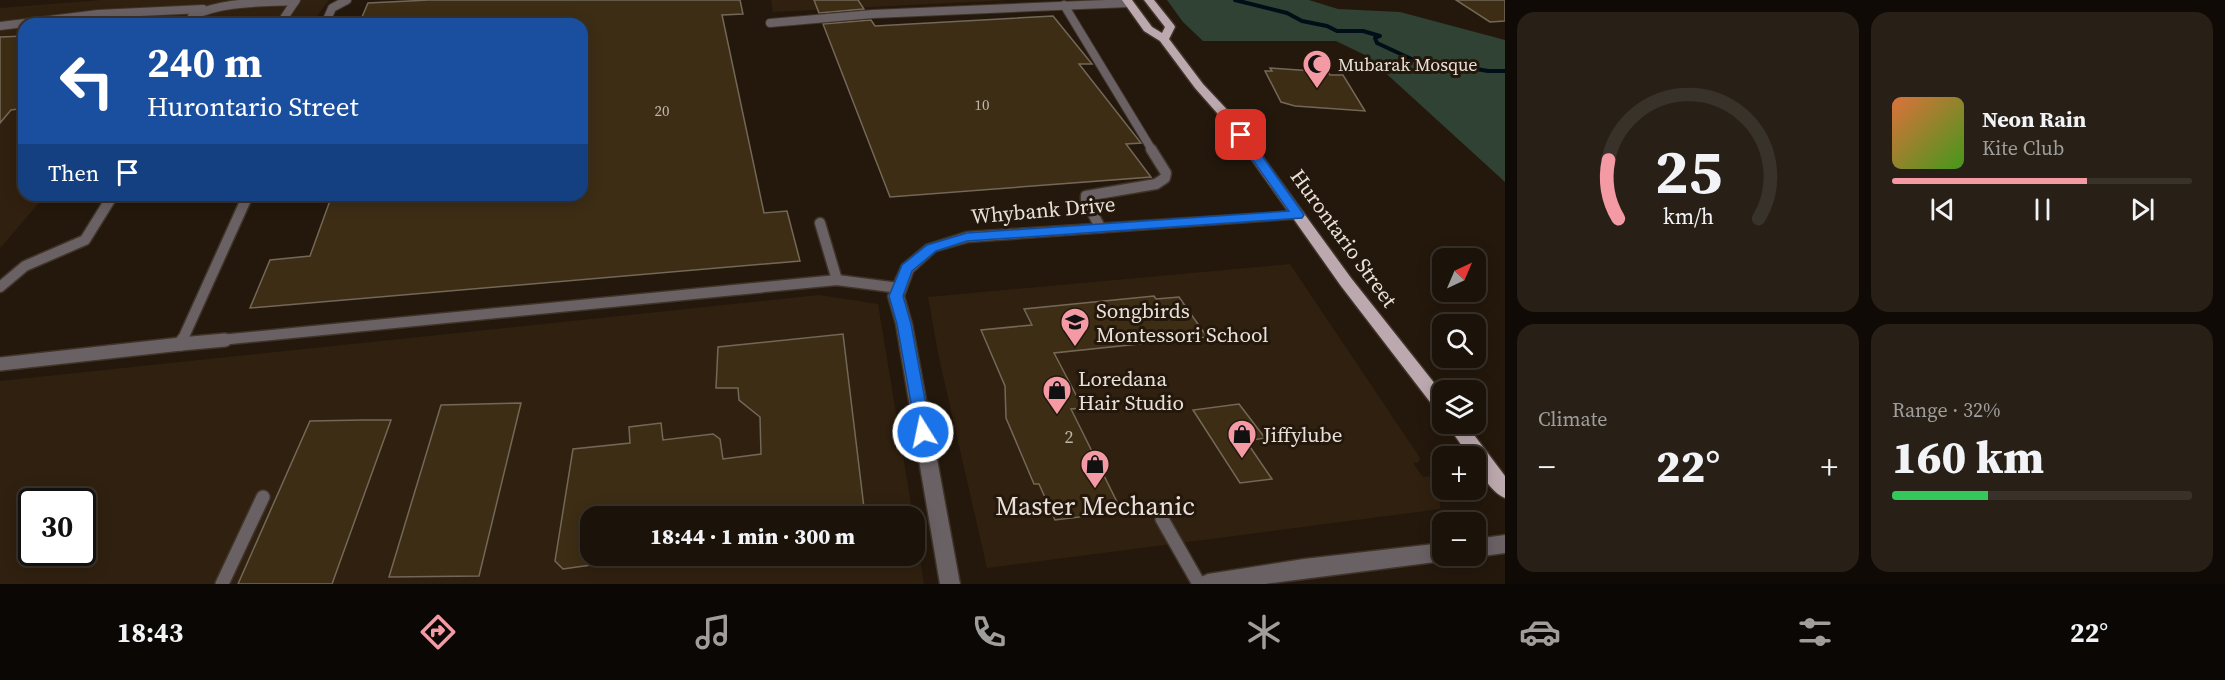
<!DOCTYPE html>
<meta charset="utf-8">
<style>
body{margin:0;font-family:"Source Serif 4",serif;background:#282017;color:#f1f3f6;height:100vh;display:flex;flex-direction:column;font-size:22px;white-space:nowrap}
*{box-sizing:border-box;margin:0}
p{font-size:20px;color:#a09e9c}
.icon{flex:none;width:33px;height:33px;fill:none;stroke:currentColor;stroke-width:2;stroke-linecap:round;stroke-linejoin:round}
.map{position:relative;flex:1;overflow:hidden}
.panel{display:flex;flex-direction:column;gap:12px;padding:12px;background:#0f0a05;width:720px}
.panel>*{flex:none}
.top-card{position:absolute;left:18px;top:18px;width:570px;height:183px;border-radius:18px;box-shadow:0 3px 15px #0003,0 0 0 2px #39322a;background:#1a4fa0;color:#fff;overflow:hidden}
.needle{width:39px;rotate:44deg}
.tools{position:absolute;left:1432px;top:248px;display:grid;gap:12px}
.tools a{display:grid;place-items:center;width:54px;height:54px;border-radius:12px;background:#1b1209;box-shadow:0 3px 15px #0003,0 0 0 2px #39322a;font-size:30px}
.speed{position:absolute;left:18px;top:488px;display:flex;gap:12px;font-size:30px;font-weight:700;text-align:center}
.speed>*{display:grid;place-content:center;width:78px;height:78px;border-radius:50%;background:#1b1209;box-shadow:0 3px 15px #0003,0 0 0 2px #39322a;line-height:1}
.speed .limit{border:3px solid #111;border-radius:9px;background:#fff;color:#111}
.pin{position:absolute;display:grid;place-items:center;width:51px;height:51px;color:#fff;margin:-26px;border-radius:12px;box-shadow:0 3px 9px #0006}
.me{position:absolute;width:66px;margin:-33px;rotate:350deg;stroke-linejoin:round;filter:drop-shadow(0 0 4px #0008)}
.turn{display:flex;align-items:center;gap:21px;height:126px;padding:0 30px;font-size:27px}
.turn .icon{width:78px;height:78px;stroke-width:2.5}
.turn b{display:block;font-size:42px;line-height:51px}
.then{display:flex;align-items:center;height:57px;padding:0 30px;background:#0003;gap:12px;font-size:22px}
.big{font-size:45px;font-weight:800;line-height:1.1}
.panel .widget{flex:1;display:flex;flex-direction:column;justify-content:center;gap:9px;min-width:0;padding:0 21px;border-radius:18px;background:#282017}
.panel .dial{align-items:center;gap:0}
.dial svg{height:156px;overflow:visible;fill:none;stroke:#39322a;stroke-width:7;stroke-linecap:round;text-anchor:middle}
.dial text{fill:#f1f3f6;stroke:none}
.song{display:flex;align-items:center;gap:18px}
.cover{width:72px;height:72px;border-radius:9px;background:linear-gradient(135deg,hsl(20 70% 55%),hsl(100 70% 35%))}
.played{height:6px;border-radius:3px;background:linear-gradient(90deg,#f49aa4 65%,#39322a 65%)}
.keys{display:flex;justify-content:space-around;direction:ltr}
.heat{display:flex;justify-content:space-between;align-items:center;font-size:33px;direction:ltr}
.charge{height:9px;border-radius:4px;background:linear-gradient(90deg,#34c759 32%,#39322a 0)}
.panel .tiles{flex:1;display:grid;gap:12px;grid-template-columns:repeat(2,1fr)}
.trip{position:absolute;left:580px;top:506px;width:345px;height:60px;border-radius:18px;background:#1b1209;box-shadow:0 3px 15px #0003,0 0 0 2px #39322a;font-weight:800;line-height:60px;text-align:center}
.tab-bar{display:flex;height:96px;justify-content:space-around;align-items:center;background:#0b0704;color:#a09e9c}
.tab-bar .icon{width:42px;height:42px}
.tab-bar .selected{color:#f49aa4}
.tab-bar b{font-size:27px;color:#f1f3f6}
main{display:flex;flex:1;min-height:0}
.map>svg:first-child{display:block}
.built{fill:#30200f;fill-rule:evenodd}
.green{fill:#2f4233}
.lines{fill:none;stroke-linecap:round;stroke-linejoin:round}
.stream{stroke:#000e17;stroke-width:4}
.building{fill:#3d2d15;stroke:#736858;stroke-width:1.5}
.service-far2-casing{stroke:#403429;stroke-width:10}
.service-far1-casing{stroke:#403429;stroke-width:13}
.service-casing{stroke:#403429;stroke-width:16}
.minor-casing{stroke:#403429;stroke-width:3}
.primary-casing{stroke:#403429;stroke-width:3}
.service-far2{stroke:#6a6164;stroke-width:8}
.service-far1{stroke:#6a6164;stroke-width:10}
.service{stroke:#6a6164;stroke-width:13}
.minor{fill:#6a6164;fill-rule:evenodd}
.primary{fill:#bca9af;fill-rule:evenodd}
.route{fill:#1a73e8;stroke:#114b97;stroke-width:1.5}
.labels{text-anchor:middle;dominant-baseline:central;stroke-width:6;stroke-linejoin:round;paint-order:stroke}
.far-number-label{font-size:15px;fill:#beb4a8}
.far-poi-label{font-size:18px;fill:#e9e1d9;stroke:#24180c;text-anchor:start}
.number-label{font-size:18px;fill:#beb4a8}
.street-label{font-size:21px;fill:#e9e1d9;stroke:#24180c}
.poi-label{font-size:21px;fill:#e9e1d9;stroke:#24180c;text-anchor:start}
.near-poi-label{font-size:26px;fill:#e9e1d9;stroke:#24180c}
</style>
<main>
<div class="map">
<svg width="1505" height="584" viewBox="0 0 1505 584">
<rect width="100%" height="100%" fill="#24180c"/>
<g class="built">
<polygon points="102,0 329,0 311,24 24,24 24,195 46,195 0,248 0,8"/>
<polygon points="771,0 1009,0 773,12"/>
<polygon points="1290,264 1420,458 1419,462 1413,463 1423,477 1429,476 1436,488 1440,500 1440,509 987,568 939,358 928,297"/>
<path d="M819,295l59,9 35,212h-322v39h324v-27l9,56h-924v-203zM32,501h50v51h-50z"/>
</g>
<polygon class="green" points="1167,0 1309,0 1338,9 1400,12 1505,40 1505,182 1367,56 1336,41 1203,41 1183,22"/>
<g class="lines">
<polyline class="stream" points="1235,0 1287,13 1302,21 1327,26 1337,31 1363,31 1380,36 1375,38 1377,43 1433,69 1447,64 1488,71 1505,71"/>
</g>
<g class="building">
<polygon points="429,0 740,0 743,14 722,15 764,213 787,211 800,261 250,308 270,260 310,256 332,195 582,195 582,24 359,24 368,3"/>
<polygon points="814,0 858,0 864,9 819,13"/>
<polygon points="1456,0 1505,0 1505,21 1490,22"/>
<polygon points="1053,16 1092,64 1079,64 1141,143 1126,144 1151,177 890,197 823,24 871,20 875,26"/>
<polygon points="24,36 24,102 18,109 11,110 0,123 0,37"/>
<polygon points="1270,68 1328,72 1330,75 1343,75 1365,111 1295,106 1281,102 1265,71 1272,71"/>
<polygon points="1154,296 1156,299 1179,297 1207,337 1054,353 1083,408 1071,409 1122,512 1055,520 1039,484 1034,484 1006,418 1005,386 981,330 1032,325 1024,309"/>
<polygon points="843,334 865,516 591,516 591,565 563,569 555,561 573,449 630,443 629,427 661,423 663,440 713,434 720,439 723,459 761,454 760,417 739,400 738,388 716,388 718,347"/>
<polygon points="521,403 479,576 389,577 441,405"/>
<polygon points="1239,404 1265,438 1246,441 1272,479 1240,483 1193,410"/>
<polygon points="362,420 391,420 332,584 238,584 310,421"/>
</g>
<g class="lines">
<g class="service-far2-casing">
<g id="service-far2">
<polyline points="1064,5 1152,150"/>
<polyline points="770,23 873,14 1129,3"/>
<path d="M192,24l-2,-2 2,-6c33,-15 68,-13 103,-15"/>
<polyline points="280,24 296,0"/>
<polyline points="325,24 332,8 347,0"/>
<polyline points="0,26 98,14 203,9"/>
</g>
</g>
<g class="service-far1-casing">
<g id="service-far1">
<polyline points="820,223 837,280"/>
<polyline points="1100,227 1086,201 1086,196 1156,184 1165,178 1166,173 1151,149"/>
<polyline points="0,287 25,266 85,240 113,195"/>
<polyline points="182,341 248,195"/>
<polyline points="210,341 837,280 899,288"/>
</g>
</g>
<g class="service-casing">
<g id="service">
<polyline points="183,340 181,344 225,340"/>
<polyline points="0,364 181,344"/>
<polyline points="1162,519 1199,584"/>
<polyline points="222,584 263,497"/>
</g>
</g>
<g class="minor-casing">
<g id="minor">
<polygon points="1298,211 1303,212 1305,215 1303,218 968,242 936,251 913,272 904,296 912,324 960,584 940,584 896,324 888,296 902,265 926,245 967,232"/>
<polygon points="1505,535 1505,553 1476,557 1471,555 1476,555 1476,539"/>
<polygon points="1443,543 1443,555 1451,555 1450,558 1443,561 1265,584 1198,584 1201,577 1208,574 1304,559"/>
</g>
</g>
<g class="primary-casing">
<g id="primary">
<polygon points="1122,0 1132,0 1152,27 1162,33 1165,27 1144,0 1154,0 1174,25 1175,27 1169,39 1203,84 1233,116 1351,278 1443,394 1443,413 1437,411 1341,286 1225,122 1195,88 1160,41 1144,31"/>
<path d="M1446,423h19l40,53v22c-13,-5 -29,-28 -29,-42h-7z"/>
</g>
</g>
<use href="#service-far2" class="service-far2"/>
<use href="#service-far1" class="service-far1"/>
<use href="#service" class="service"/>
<use href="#minor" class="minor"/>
<use href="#primary" class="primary"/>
</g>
<polygon class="route" points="1241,131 1245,132 1302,212 1304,215 1302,218 967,241 936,251 912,271 903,296 911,324 931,432 929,437 923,439 917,437 897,324 889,296 902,265 927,245 967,233 1289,211 1235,135"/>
<defs>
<g id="mosque-pin" transform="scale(1.5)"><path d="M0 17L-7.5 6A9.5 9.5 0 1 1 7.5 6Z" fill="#f49aa4" stroke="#24180c"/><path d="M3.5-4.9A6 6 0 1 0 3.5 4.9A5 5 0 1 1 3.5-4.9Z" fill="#111"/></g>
<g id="school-pin" transform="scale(1.5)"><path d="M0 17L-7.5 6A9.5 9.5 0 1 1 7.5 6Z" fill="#f49aa4" stroke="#24180c"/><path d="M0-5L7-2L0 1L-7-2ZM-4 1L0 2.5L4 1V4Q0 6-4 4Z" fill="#111"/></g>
<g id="shop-pin" transform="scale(1.5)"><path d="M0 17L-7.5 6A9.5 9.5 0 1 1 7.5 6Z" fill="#f49aa4" stroke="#24180c"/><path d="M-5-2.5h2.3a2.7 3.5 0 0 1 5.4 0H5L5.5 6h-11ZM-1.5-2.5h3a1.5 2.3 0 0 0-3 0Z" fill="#111"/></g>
</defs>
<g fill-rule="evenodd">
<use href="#mosque-pin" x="1317" y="64"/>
<use href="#school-pin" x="1075" y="322"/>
<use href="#shop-pin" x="1057" y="390"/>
<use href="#shop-pin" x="1242" y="434"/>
<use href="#shop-pin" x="1095" y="464"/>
</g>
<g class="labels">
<g class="far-number-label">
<text x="982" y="104">10</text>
<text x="662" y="110">20</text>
</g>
<g class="far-poi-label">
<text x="1338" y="64">Mubarak Mosque</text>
</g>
<g class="number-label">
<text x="1069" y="436">2</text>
</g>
<g class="street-label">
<text transform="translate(1043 210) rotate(-5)">Whybank Drive</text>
<text transform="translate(1344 238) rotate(54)">Hurontario Street</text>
</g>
<g class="poi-label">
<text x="1096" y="310">Songbirds<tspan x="1096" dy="24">Montessori School</tspan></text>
<text x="1078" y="378">Loredana<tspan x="1078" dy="24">Hair Studio</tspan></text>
<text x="1263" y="434">Jiffylube</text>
</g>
<g class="near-poi-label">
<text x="1095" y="506">Master Mechanic</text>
</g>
</g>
</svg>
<div class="tools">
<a><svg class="needle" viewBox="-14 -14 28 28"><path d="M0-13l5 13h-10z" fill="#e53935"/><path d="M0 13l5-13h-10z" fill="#a09e9c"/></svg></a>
<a><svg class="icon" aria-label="search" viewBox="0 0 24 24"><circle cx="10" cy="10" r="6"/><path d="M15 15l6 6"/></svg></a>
<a><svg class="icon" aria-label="layers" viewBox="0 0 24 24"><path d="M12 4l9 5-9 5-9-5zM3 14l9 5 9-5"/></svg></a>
<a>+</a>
<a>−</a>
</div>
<div class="speed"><div class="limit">30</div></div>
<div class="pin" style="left:1241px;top:135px;background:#d93025"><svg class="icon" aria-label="arrive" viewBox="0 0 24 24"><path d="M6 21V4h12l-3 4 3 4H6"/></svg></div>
<svg class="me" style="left:923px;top:432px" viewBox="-20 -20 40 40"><circle r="17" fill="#1a73e8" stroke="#fff" stroke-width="3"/><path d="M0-11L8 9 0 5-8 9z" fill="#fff"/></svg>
<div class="trip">18:44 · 1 min · 300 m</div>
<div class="top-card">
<div class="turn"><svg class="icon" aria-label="left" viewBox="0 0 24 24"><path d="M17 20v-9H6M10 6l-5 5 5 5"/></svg><div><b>240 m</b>Hurontario Street</div></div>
<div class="then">Then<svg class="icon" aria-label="arrive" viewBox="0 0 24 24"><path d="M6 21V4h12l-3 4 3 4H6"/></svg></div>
</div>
</div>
<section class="panel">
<div class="tiles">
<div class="widget dial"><svg viewBox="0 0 100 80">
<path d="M14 69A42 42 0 1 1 86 69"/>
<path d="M14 69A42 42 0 0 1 9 39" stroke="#f49aa4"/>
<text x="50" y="56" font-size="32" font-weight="700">25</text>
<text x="50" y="72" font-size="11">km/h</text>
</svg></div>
<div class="widget">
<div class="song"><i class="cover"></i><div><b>Neon Rain</b><p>Kite Club</p></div></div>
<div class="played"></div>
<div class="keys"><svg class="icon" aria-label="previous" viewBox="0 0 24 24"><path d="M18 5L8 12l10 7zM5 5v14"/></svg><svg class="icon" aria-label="pause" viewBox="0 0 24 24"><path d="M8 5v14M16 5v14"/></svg><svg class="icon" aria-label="next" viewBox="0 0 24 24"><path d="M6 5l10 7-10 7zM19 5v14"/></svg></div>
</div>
<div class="widget"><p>Climate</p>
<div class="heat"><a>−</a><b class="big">22°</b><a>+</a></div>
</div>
<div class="widget"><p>Range · 32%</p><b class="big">160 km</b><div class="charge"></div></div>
</div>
</section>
</main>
<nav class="tab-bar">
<b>18:43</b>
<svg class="icon selected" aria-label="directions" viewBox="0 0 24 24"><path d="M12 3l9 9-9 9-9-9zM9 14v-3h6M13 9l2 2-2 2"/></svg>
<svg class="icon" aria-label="music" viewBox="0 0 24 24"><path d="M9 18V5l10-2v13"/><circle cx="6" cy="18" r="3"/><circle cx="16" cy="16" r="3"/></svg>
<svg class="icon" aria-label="phone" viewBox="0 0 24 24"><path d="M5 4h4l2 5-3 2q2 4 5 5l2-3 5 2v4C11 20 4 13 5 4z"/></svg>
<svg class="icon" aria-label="climate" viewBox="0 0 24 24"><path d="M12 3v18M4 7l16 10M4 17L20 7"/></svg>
<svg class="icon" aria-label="car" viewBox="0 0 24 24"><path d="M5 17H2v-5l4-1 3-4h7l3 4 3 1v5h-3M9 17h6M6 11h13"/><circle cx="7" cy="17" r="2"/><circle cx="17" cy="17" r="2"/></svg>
<svg class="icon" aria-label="filters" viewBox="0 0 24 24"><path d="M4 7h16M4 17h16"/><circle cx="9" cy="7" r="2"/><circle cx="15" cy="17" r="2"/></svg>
<b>22°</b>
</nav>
